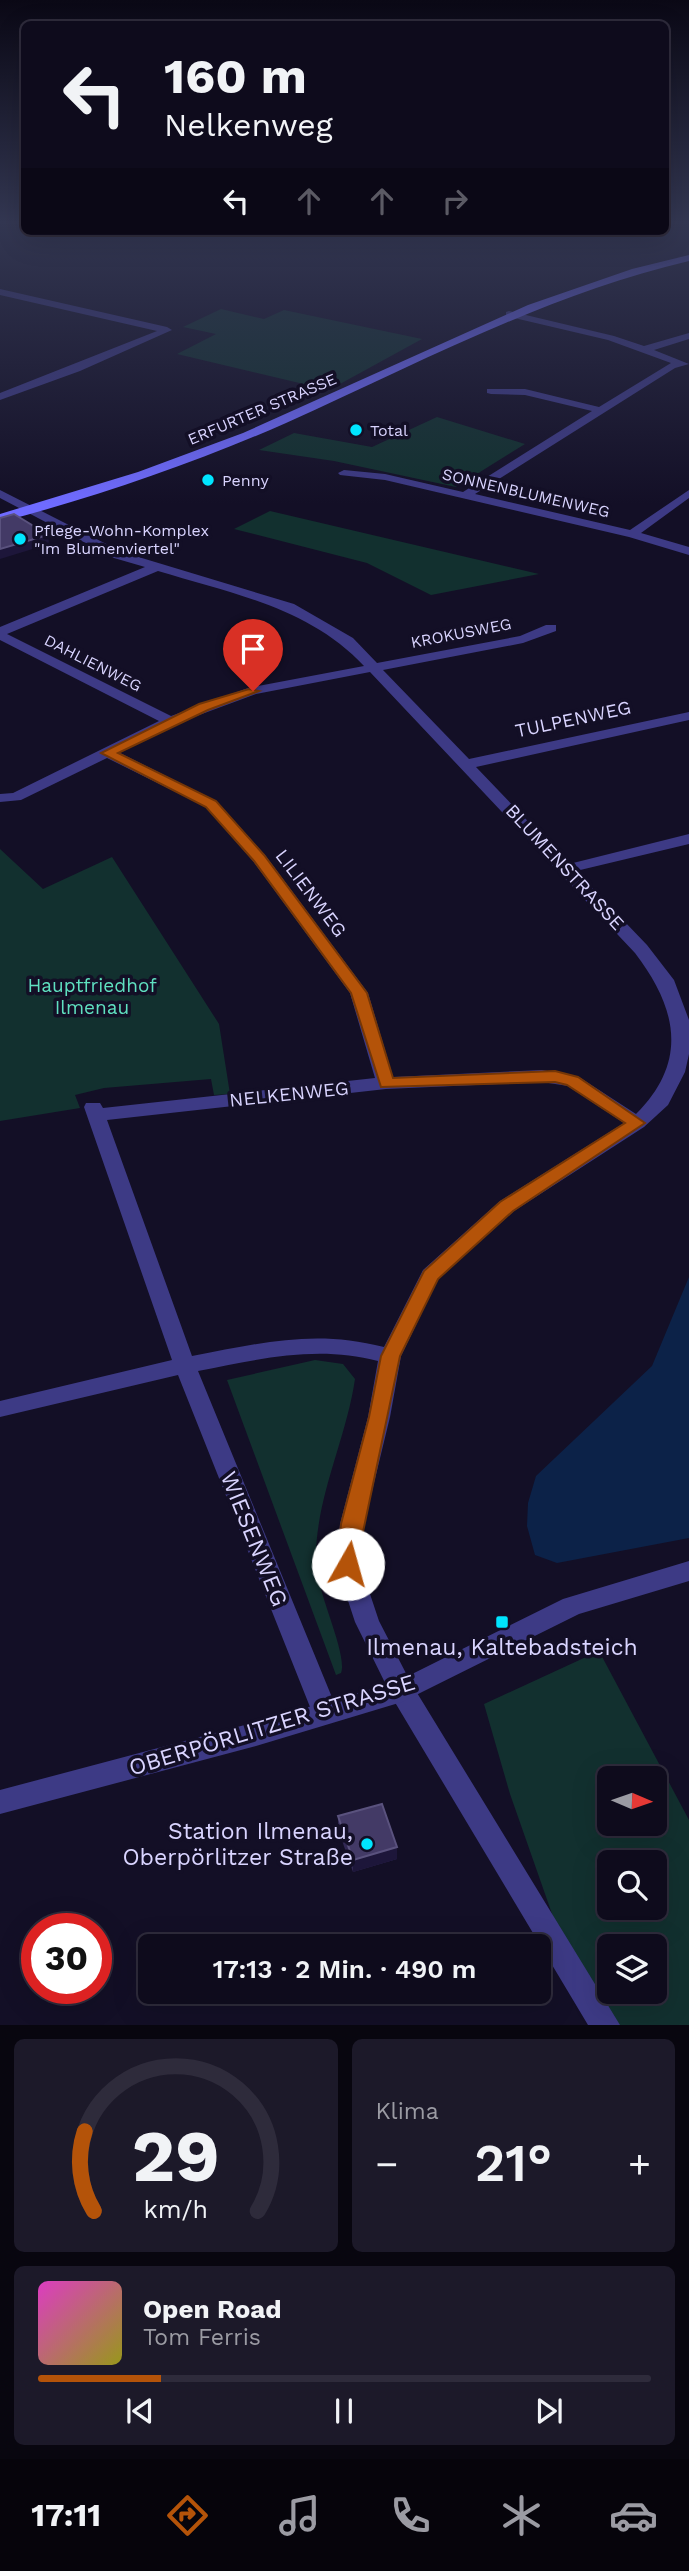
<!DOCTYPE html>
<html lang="de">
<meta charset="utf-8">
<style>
body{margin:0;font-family:"Work Sans",sans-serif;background:#1c1929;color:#f1f3f6;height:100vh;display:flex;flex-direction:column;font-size:26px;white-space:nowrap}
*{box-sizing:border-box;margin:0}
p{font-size:23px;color:#9b9ba3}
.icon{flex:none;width:38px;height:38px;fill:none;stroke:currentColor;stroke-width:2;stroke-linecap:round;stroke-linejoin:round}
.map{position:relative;height:2025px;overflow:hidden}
.panel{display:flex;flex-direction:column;gap:14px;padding:14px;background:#08060f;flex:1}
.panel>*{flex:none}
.top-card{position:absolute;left:21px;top:21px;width:648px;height:214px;border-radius:10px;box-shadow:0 7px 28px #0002,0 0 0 2px #2e2b3b;background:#0e0b1c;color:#f1f3f6;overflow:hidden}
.needle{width:46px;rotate:92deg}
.tools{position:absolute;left:597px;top:1766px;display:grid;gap:14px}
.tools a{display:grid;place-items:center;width:70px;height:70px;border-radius:10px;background:#0e0b1c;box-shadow:0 7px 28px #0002,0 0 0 2px #2e2b3b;font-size:35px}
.speed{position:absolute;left:21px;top:1913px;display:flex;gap:14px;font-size:35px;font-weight:700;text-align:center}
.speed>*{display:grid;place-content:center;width:91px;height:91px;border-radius:50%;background:#0e0b1c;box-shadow:0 7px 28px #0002,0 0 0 2px #2e2b3b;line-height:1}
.speed .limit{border:10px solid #d22;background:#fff;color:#111}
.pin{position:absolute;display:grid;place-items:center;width:60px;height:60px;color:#fff;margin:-72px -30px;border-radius:50% 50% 50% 0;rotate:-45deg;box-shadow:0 0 7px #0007}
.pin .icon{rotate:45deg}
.me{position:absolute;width:77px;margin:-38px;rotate:7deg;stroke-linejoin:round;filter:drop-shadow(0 0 5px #0008)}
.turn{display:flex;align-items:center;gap:24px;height:147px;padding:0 28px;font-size:32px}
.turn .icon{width:91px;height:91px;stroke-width:2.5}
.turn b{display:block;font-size:49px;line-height:60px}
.lanes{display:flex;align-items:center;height:66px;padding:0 28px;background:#0003;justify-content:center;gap:35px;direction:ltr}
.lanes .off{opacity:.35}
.big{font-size:52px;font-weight:600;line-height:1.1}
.panel .card{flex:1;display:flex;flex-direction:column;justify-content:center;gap:10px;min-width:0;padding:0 24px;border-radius:10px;background:#1c1929}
.panel .dial{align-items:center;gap:0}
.dial svg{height:182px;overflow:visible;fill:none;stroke:#2e2b3b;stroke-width:7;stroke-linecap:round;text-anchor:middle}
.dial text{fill:#f1f3f6;stroke:none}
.song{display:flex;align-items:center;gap:21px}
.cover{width:84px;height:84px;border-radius:10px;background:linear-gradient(135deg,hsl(310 70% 55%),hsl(60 70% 35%))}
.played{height:7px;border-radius:4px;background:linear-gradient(90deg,#b45309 20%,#2e2b3b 20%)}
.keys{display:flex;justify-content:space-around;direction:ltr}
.heat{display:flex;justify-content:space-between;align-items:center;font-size:38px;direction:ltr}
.panel .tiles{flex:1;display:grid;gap:14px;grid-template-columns:1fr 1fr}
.card:last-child{grid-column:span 2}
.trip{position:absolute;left:138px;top:1934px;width:413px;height:70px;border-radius:10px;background:#0e0b1c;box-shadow:0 7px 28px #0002,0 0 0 2px #2e2b3b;font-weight:600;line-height:70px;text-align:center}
.tabs{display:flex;height:112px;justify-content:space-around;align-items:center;background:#06040b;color:#9b9ba3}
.tabs .icon{width:49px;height:49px}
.tabs .on{color:#b45309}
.tabs b{font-size:32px;color:#f1f3f6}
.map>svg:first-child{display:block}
.green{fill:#12302f;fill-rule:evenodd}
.water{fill:#0c2248}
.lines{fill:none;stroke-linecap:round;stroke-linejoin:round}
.minor{fill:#3d3a85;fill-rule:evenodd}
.tertiary{fill:#3d3a85;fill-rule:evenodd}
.secondary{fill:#6f6bff;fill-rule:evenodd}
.wall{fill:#312854}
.shaded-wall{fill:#1d163a}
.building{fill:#433a66;stroke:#5a527e;stroke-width:2}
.route{fill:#b45309;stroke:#753606;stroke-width:2}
.poi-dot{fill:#00e5ff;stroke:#130f26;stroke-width:2.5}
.labels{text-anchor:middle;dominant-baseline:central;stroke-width:7;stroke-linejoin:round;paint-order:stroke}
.far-street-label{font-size:16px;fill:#d9d4ff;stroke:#130f26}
.far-poi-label{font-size:16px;fill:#d9d4ff;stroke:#130f26;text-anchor:start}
.street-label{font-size:19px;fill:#d9d4ff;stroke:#130f26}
.park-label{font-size:19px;fill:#5fe0c0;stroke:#130f26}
.near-street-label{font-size:23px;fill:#d9d4ff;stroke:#130f26}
.near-poi-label{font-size:23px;fill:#d9d4ff;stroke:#130f26}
</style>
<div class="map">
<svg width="689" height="2025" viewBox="0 0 689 2025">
<rect width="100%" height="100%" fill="#130f26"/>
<g class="green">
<polygon points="221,309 264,319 284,310 422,339 329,390 177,354 216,334 183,327"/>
<polygon points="437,417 525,444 456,487 334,461 259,450 294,433 372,447"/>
<polygon points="270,511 539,574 431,595 367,563 234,529"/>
<polygon points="0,849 43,889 112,857 219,1024 230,1094 214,1095 211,1079 104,1088 75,1095 80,1108 0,1121"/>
<path d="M315,1360l28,4 12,15c-9,62 -41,121 -39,185 1,28 32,91 25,109l-5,2 -109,-295z"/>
<path d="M599,1651l90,169v205h-98l-81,-231 -26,-90zM609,1778h45v46h-45zM609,1862h45v46h-45zM609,1946h45v46h-45z"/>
</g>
<polygon class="water" points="689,1277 689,1538 557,1563 535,1555 527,1526 528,1503 536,1476 652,1366"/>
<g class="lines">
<g class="minor">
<polygon points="0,289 167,327 172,330 80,371 0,400 0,393 157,331 0,295"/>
<polygon points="509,311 614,336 644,346 689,333 689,339 654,350 689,364 675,368 475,494 630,530 689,490 689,498 641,533 689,547 689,555 629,537 385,480 340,475 338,473 344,470 385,474 463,492 592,411 525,395 491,394 487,393 487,389 525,389 599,407 671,363 608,340 506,316 506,312"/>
<path d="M0,490l122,62 172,52 59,34 24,25 143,-27 26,-11h10v6l-33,12 -140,27 86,89 220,-47v8l-213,47 93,97 120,-30v10l-113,27 71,74 27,35 15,40v34l-4,18 -17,33 -24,22 -130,84 -76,68 -37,77 -11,61 -26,107 -4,40 19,57 32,62 209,342h-32l-195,-326 -38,-77 -19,-58 4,-40 28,-107 10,-56c-61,-16 -119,-2 -180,10l140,341 -4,8 -9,3 -9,-3 -4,-8 -134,-337 -178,42v-16l172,-41 -88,-253 2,-4h14l3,5 272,-30 -25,-85 -97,-132 -47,-54 -99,-49 -86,42 -21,2v-8l13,-1 146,-72 -159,-81v-13l145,-60 -31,-9 -114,-60zM158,571c73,22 152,37 206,95l-116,22 -77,28 -164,-82zM370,672l265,281c42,55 54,108 1,161l-57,-37 -37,-7 -149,7 -25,-84 -103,-138 -49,-54 -98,-49 57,-28 81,-30zM542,1082l26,4 56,37 -124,78 -77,69 -39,77c-70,-18 -122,-4 -192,9l-85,-236 279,-31z"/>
</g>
<polygon class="tertiary" points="689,1561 689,1581 579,1614 402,1702 256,1746 0,1814 0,1790 256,1722 396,1682 563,1599"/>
<path class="secondary" d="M689,255v6c-146,35 -267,101 -403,162 -91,40 -189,74 -286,99v-8l138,-42 105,-39 285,-128 104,-36z"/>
</g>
<polygon class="wall" points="338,1816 397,1847 397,1859 353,1872 338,1829"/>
<g class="shaded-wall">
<polygon points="48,535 49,544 0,559 0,549"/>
<polygon points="397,1847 397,1859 353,1872 353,1860"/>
</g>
<g class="building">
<polygon points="14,514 48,535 0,549 0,518"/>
<polygon points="382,1804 397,1847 353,1860 338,1816"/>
</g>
<linearGradient id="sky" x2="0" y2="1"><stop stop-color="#0a0815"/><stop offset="0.44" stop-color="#333752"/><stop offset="1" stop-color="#333752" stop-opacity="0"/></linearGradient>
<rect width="689" height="504" fill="url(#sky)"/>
<polygon class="route" points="249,689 259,691 208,710 118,753 216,801 264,855 367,993 393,1078 555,1071 578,1077 645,1123 513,1211 438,1279 400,1356 355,1570 348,1573 340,1570 337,1564 341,1524 369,1417 381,1356 424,1271 500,1202 625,1123 567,1085 555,1082 381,1087 351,993 254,861 206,807 101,753 199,704"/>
<g class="poi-dot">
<circle cx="356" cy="430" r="7"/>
<circle cx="208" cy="480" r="7"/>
<circle cx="20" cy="539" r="7"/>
<rect x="495" y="1615" width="14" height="14" rx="3.5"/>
<circle cx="367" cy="1844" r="7"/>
</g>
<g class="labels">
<g class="far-street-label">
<text transform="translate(262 409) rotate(-23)">ERFURTER STRASSE</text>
<text transform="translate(526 493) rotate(13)">SONNENBLUMENWEG</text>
<text transform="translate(461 633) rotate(-11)">KROKUSWEG</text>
<text transform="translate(93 663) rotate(27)">DAHLIENWEG</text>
</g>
<g class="far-poi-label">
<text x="370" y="430">Total</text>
<text x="222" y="480">Penny</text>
<text x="34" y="530">Pflege-Wohn-Komplex<tspan x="34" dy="18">"Im Blumenviertel"</tspan></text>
</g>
<g class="street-label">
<text transform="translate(573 719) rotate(-12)">TULPENWEG</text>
<text transform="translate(565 867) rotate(47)">BLUMENSTRASSE</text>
<text transform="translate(311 893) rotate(53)">LILIENWEG</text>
<text transform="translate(289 1094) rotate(-6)">NELKENWEG</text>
</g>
<g class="park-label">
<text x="92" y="985">Hauptfriedhof<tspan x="92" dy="22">Ilmenau</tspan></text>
</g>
<g class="near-street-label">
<text transform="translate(254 1539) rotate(68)">WIESENWEG</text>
<text transform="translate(272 1725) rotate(-17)">OBERPÖRLITZER STRASSE</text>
</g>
<g class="near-poi-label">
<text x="502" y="1647">Ilmenau, Kaltebadsteich</text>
<text x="353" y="1831" text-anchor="end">Station Ilmenau,<tspan x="353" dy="26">Oberpörlitzer Straße</tspan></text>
</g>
</g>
</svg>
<div class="tools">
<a><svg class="needle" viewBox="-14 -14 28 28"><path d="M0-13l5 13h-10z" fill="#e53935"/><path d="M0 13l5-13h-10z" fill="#9b9ba3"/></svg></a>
<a><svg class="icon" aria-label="search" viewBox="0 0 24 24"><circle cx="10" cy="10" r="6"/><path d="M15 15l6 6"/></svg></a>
<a><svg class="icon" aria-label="layers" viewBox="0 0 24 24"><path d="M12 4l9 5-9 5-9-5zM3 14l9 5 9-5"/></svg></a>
</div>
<div class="speed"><div class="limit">30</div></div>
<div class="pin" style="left:253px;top:691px;background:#d93025"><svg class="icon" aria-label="arrive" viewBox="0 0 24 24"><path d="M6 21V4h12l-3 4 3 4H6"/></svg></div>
<svg class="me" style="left:348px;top:1564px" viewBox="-20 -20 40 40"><circle r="19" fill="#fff"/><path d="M0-13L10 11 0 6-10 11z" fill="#b45309"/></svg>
<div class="trip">17:13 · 2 Min. · 490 m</div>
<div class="top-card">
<div class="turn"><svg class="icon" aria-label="left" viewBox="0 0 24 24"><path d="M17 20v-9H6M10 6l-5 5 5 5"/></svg><div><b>160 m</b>Nelkenweg</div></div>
<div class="lanes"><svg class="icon" aria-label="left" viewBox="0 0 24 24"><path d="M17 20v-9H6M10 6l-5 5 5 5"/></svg><svg class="icon off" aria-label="ahead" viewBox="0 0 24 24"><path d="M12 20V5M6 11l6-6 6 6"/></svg><svg class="icon off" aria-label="ahead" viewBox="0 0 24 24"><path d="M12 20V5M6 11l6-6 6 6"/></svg><svg class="icon off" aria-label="right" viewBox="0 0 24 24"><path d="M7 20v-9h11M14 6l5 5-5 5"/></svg></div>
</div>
</div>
<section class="panel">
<div class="tiles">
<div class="card dial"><svg viewBox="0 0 100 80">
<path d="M14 69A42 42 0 1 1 86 69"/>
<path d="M14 69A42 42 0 0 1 10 34" stroke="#b45309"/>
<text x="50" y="56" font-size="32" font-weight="700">29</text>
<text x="50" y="72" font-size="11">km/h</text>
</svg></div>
<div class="card"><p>Klima</p>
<div class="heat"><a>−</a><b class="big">21°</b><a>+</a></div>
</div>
<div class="card">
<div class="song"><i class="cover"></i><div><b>Open Road</b><p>Tom Ferris</p></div></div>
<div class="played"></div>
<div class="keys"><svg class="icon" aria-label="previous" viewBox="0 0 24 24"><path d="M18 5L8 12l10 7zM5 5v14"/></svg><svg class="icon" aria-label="pause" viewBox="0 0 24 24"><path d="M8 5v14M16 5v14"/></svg><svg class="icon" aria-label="next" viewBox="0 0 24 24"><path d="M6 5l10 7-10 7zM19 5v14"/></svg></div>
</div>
</div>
</section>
<nav class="tabs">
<b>17:11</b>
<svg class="icon on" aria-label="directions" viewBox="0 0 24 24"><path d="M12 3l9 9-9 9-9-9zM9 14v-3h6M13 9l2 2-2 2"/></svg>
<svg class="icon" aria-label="music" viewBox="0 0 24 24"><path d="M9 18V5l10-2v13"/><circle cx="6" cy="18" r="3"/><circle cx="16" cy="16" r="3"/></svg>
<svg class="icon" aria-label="phone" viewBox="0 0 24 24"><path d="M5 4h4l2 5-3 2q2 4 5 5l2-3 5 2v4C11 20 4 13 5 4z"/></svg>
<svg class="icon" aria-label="climate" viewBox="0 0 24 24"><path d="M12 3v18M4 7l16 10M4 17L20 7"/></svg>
<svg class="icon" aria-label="car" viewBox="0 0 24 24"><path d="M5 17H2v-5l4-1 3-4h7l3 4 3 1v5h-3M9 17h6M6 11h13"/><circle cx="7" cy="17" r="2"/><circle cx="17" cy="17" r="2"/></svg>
</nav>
